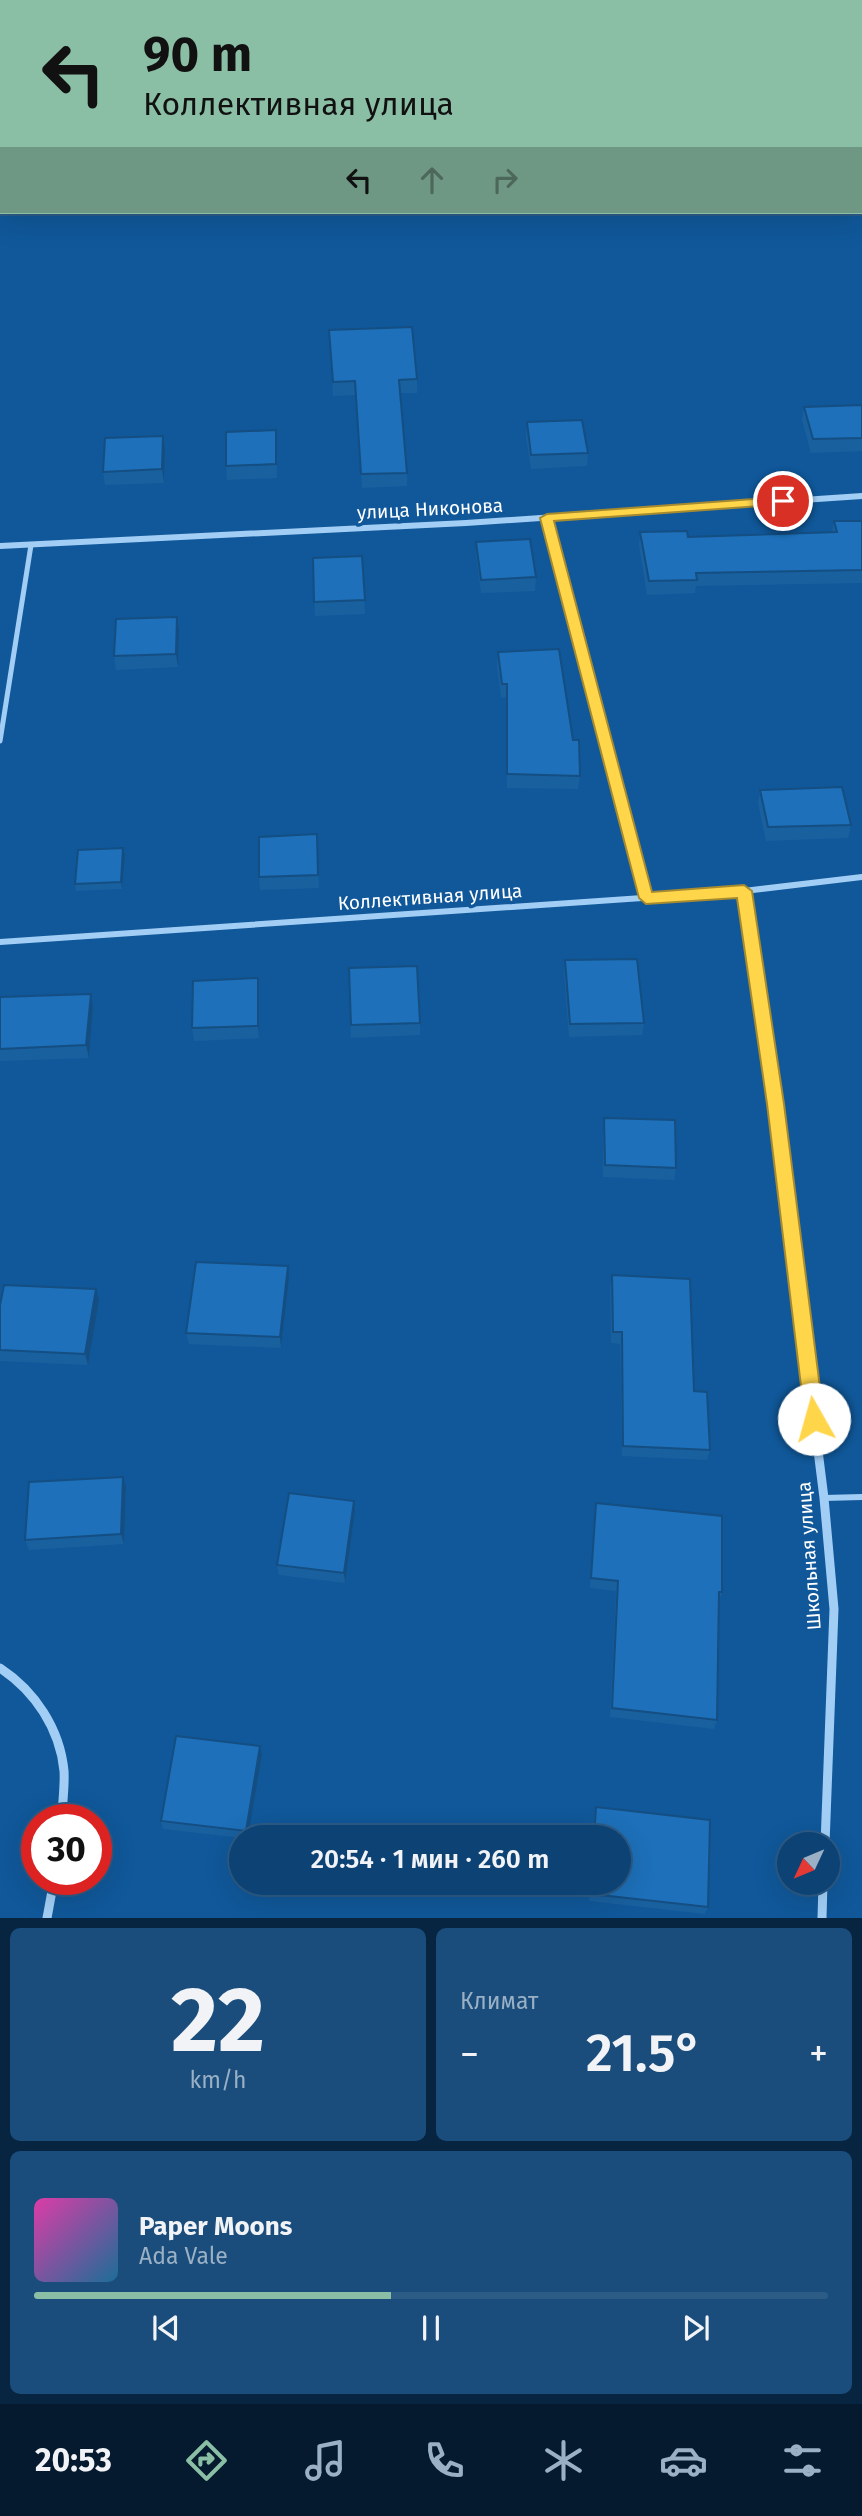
<!DOCTYPE html>
<html lang="ru">
<meta charset="utf-8">
<style>
body{margin:0;font-family:"Fira Sans",sans-serif;background:#1a4d7c;color:#f1f3f6;height:100vh;display:flex;flex-direction:column;font-size:26px;white-space:nowrap}
*{box-sizing:border-box;margin:0}
p{font-size:23px;color:#9ab0c5}
.icon{flex:none;width:38px;height:38px;fill:none;stroke:currentColor;stroke-width:2;stroke-linecap:round;stroke-linejoin:round}
.map{position:relative;height:1918px;overflow:hidden}
.drawer{display:flex;flex-direction:column;gap:10px;padding:10px;background:#072440;flex:1}
.drawer>*{flex:none}
.top-card{position:absolute;left:0px;top:0px;width:863px;height:214px;box-shadow:0 7px 28px #0002,0 0 0 2px #2c5b86;background:#8abfa5;color:#111;overflow:hidden}
.needle{width:46px;rotate:226deg}
.buttons{position:absolute;left:777px;top:1832px;display:grid;gap:14px}
.buttons a{display:grid;place-items:center;width:63px;height:63px;border-radius:50%;background:#0c4274;box-shadow:0 7px 28px #0002,0 0 0 2px #2c5b86;font-size:35px}
.speed{position:absolute;left:21px;top:1804px;display:flex;gap:14px;font-size:35px;font-weight:700;text-align:center}
.speed>*{display:grid;place-content:center;width:91px;height:91px;border-radius:50%;background:#0c4274;box-shadow:0 7px 28px #0002,0 0 0 2px #2c5b86;line-height:1}
.speed .limit{border:10px solid #d22;background:#fff;color:#111}
.pin{position:absolute;display:grid;place-items:center;width:60px;height:60px;color:#fff;margin:-30px;border:4px solid #fff;border-radius:50%;box-shadow:0 2px 7px #0007}
.me{position:absolute;width:77px;margin:-38px;rotate:353deg;stroke-linejoin:round;filter:drop-shadow(0 0 5px #0008)}
.turn{display:flex;align-items:center;gap:24px;height:147px;padding:0 28px;font-size:32px}
.turn .icon{width:91px;height:91px;stroke-width:2.5}
.turn b{display:block;font-size:49px;line-height:60px}
.lanes{display:flex;align-items:center;height:66px;padding:0 28px;background:#0003;justify-content:center;gap:35px;direction:ltr}
.lanes .off{opacity:.35}
.big{font-size:52px;font-weight:600;line-height:1.1}
.drawer .widget{flex:1;display:flex;flex-direction:column;justify-content:center;gap:10px;min-width:0;padding:0 24px;border-radius:10px;background:#1a4d7c}
.drawer .dial{align-items:center;gap:0}
.dial b{font-size:91px;line-height:1}
.song{display:flex;align-items:center;gap:21px}
.cover{width:84px;height:84px;border-radius:10px;background:linear-gradient(135deg,hsl(320 70% 55%),hsl(200 70% 35%))}
.played{height:7px;border-radius:4px;background:linear-gradient(90deg,#8abfa5 45%,#2c5b86 45%)}
.keys{display:flex;justify-content:space-around;direction:ltr}
.heat{display:flex;justify-content:space-between;align-items:center;font-size:38px;direction:ltr}
.drawer .tiles{flex:1;display:grid;gap:10px;grid-template-columns:1fr 1fr}
.widget:last-child{grid-column:span 2}
.trip{position:absolute;left:229px;top:1825px;width:402px;height:70px;border-radius:35px;background:#0c4274;box-shadow:0 7px 28px #0002,0 0 0 2px #2c5b86;font-weight:600;line-height:70px;text-align:center}
.dock{display:flex;height:112px;justify-content:space-around;align-items:center;background:#051a2e;color:#9ab0c5}
.dock .icon{width:49px;height:49px}
.dock .on{color:#8abfa5}
.dock b{font-size:32px;color:#f1f3f6}
.map>svg:first-child{display:block}
.water{fill:#094175;stroke:#93cbf8;stroke-width:2}
.lines{fill:none;stroke-linecap:round;stroke-linejoin:round}
.service-far1{stroke:#a2cef5;stroke-width:5}
.service{stroke:#a2cef5;stroke-width:6}
.minor-far1{stroke:#a2cef5;stroke-width:6}
.minor{stroke:#a2cef5;stroke-width:9}
.wall{fill:#19609f}
.shaded-wall{fill:#144e82}
.building{fill:#1d70b9;stroke:#144e82;stroke-width:2}
.route{fill:#ffd54a;stroke:#a68a30;stroke-width:2}
.labels{text-anchor:middle;dominant-baseline:central;stroke-width:7;stroke-linejoin:round;paint-order:stroke}
.street-label{font-size:19px;fill:#fff;stroke:#10589a}
</style>
<div class="map">
<svg width="862" height="1918" viewBox="0 0 862 1918">
<rect width="100%" height="100%" fill="#10589a"/>
<polygon class="water" points="0,0 862,0 862,129 861,2 2,2 0,201"/>
<g class="lines">
<g class="service-far1">
<polyline points="547,518 646,898"/>
<polyline points="0,741 31,545"/>
</g>
<polyline class="service" points="824,1498 862,1497"/>
<g class="minor-far1">
<polyline points="0,546 466,523 862,496"/>
<polyline points="744,891 773,1096"/>
<polyline points="0,942 744,891 862,877"/>
</g>
<g class="minor">
<polyline points="773,1094 824,1498 834,1609 825,1844"/>
<path d="M0,1668c35,23 60,61 64,103 1,16 -2,33 -2,49"/>
<polyline points="47,1918 54,1880"/>
<polyline points="822,1918 823,1883"/>
</g>
</g>
<g class="wall">
<polygon points="329,330 417,379 417,393 400,393 407,473 407,486 362,488 355,395 333,396"/>
<polygon points="862,405 862,451 811,453 802,420 804,407"/>
<polygon points="527,422 588,453 587,466 531,469 526,436"/>
<polygon points="276,430 277,478 227,480 226,466"/>
<polygon points="165,449 164,483 105,485 103,472"/>
<polygon points="834,521 862,521 862,583 696,586 695,593 647,595 639,546 640,532 688,537 832,533"/>
<polygon points="476,542 536,577 535,591 481,593 476,555"/>
<polygon points="362,556 365,614 315,616 313,558"/>
<polygon points="177,617 179,630 178,667 116,670 114,656"/>
<polygon points="498,652 573,740 580,776 578,789 507,788 506,697 501,698 497,665"/>
<polygon points="760,790 851,825 848,838 766,841 758,803"/>
<polygon points="317,834 319,888 260,890 259,877"/>
<polygon points="125,855 122,889 76,891 75,884"/>
<polygon points="565,960 644,1023 642,1035 569,1037 564,973"/>
<polygon points="349,968 420,1023 420,1035 351,1038"/>
<polygon points="259,991 259,1038 194,1041 192,1028"/>
<polygon points="91,994 93,1007 89,1058 0,1061 0,997"/>
<polygon points="604,1118 676,1168 674,1180 603,1177 603,1130"/>
<polygon points="612,1275 694,1391 710,1450 707,1460 622,1456 620,1344 611,1343 610,1287"/>
<polygon points="289,1278 281,1348 189,1344 186,1333"/>
<polygon points="99,1300 88,1365 0,1361 0,1305"/>
<polygon points="126,1487 124,1544 29,1550 25,1540"/>
<polygon points="354,1501 355,1511 345,1583 279,1575 277,1565"/>
<polygon points="596,1503 722,1592 719,1602 717,1720 714,1729 610,1717 616,1591 590,1588"/>
<polygon points="262,1755 248,1838 242,1838 163,1829 161,1821"/>
<polygon points="596,1807 708,1907 705,1914 589,1901 590,1883 620,1883 620,1838 593,1838 594,1815"/>
</g>
<g class="shaded-wall">
<polygon points="163,436 165,449 164,483 162,469"/>
<polygon points="177,617 179,630 178,667 176,654"/>
<polygon points="123,848 125,855 122,889 121,882"/>
<polygon points="258,978 259,991 259,1038 258,1026"/>
<polygon points="91,994 93,1007 89,1058 86,1045"/>
<polygon points="288,1266 289,1278 281,1348 280,1337"/>
<polygon points="96,1289 99,1300 88,1365 85,1354"/>
<polygon points="123,1477 126,1487 124,1544 121,1534"/>
<polygon points="354,1501 355,1511 345,1583 344,1573"/>
<polygon points="260,1746 262,1755 248,1838 246,1831"/>
</g>
<g class="building">
<polygon points="412,327 417,379 399,380 407,473 361,474 355,381 333,382 329,330"/>
<polygon points="862,405 862,438 813,439 804,407"/>
<polygon points="582,420 588,453 531,455 527,422"/>
<polygon points="276,430 276,464 226,466 226,432"/>
<polygon points="163,436 162,469 103,472 105,438"/>
<polygon points="834,521 862,521 862,570 696,573 697,580 649,581 640,532 687,531 688,537 837,532"/>
<polygon points="530,539 536,577 481,580 476,542"/>
<polygon points="362,556 365,600 314,602 313,558"/>
<polygon points="177,617 176,654 114,656 116,619"/>
<polygon points="559,649 573,740 579,740 580,776 507,774 507,684 502,684 498,652"/>
<polygon points="842,787 851,825 768,827 760,790"/>
<polygon points="317,834 318,875 259,877 259,837"/>
<polygon points="123,848 121,882 75,884 78,850"/>
<polygon points="637,959 644,1023 570,1024 565,960"/>
<polygon points="417,966 420,1023 351,1025 349,968"/>
<polygon points="258,978 258,1026 192,1028 193,981"/>
<polygon points="91,994 86,1045 0,1049 0,997"/>
<polygon points="604,1118 675,1120 676,1168 605,1165"/>
<polygon points="196,1262 288,1266 280,1337 186,1333"/>
<polygon points="612,1275 690,1279 694,1391 707,1392 710,1450 623,1446 622,1332 613,1332"/>
<polygon points="4,1285 96,1289 85,1354 0,1350 0,1305"/>
<polygon points="123,1477 121,1534 25,1540 29,1482"/>
<polygon points="289,1493 354,1501 344,1573 277,1565"/>
<polygon points="596,1503 722,1516 722,1592 719,1592 717,1720 612,1708 618,1581 591,1578"/>
<polygon points="176,1736 260,1746 246,1831 161,1821"/>
<polygon points="596,1807 710,1820 708,1907 591,1894 591,1883 620,1883 620,1838 594,1838"/>
</g>
<polygon class="route" points="783,497 788,498 788,504 554,521 652,892 744,885 752,891 784,1104 824,1419 821,1425 814,1428 808,1425 805,1419 767,1104 737,898 646,904 639,898 540,518 547,514"/>
<g class="labels">
<g class="street-label">
<text transform="translate(430 509) rotate(-3)">улица Никонова</text>
<text transform="translate(430 897) rotate(-4)">Коллективная улица</text>
<text transform="translate(809 1556) rotate(-94)">Школьная улица</text>
</g>
</g>
</svg>
<div class="buttons">
<a><svg class="needle" viewBox="-14 -14 28 28"><path d="M0-13l5 13h-10z" fill="#e53935"/><path d="M0 13l5-13h-10z" fill="#9ab0c5"/></svg></a>
</div>
<div class="speed"><div class="limit">30</div></div>
<div class="pin" style="left:783px;top:501px;background:#d93025"><svg class="icon" aria-label="arrive" viewBox="0 0 24 24"><path d="M6 21V4h12l-3 4 3 4H6"/></svg></div>
<svg class="me" style="left:814px;top:1419px" viewBox="-20 -20 40 40"><circle r="19" fill="#fff"/><path d="M0-13L10 11 0 6-10 11z" fill="#ffd54a"/></svg>
<div class="trip">20:54 · 1 мин · 260 m</div>
<div class="top-card">
<div class="turn"><svg class="icon" aria-label="left" viewBox="0 0 24 24"><path d="M17 20v-9H6M10 6l-5 5 5 5"/></svg><div><b>90 m</b>Коллективная улица</div></div>
<div class="lanes"><svg class="icon" aria-label="left" viewBox="0 0 24 24"><path d="M17 20v-9H6M10 6l-5 5 5 5"/></svg><svg class="icon off" aria-label="ahead" viewBox="0 0 24 24"><path d="M12 20V5M6 11l6-6 6 6"/></svg><svg class="icon off" aria-label="right" viewBox="0 0 24 24"><path d="M7 20v-9h11M14 6l5 5-5 5"/></svg></div>
</div>
</div>
<section class="drawer">
<div class="tiles">
<div class="widget dial"><b>22</b><p>km/h</p></div>
<div class="widget"><p>Климат</p>
<div class="heat"><a>−</a><b class="big">21.5°</b><a>+</a></div>
</div>
<div class="widget">
<div class="song"><i class="cover"></i><div><b>Paper Moons</b><p>Ada Vale</p></div></div>
<div class="played"></div>
<div class="keys"><svg class="icon" aria-label="previous" viewBox="0 0 24 24"><path d="M18 5L8 12l10 7zM5 5v14"/></svg><svg class="icon" aria-label="pause" viewBox="0 0 24 24"><path d="M8 5v14M16 5v14"/></svg><svg class="icon" aria-label="next" viewBox="0 0 24 24"><path d="M6 5l10 7-10 7zM19 5v14"/></svg></div>
</div>
</div>
</section>
<nav class="dock">
<b>20:53</b>
<svg class="icon on" aria-label="directions" viewBox="0 0 24 24"><path d="M12 3l9 9-9 9-9-9zM9 14v-3h6M13 9l2 2-2 2"/></svg>
<svg class="icon" aria-label="music" viewBox="0 0 24 24"><path d="M9 18V5l10-2v13"/><circle cx="6" cy="18" r="3"/><circle cx="16" cy="16" r="3"/></svg>
<svg class="icon" aria-label="phone" viewBox="0 0 24 24"><path d="M5 4h4l2 5-3 2q2 4 5 5l2-3 5 2v4C11 20 4 13 5 4z"/></svg>
<svg class="icon" aria-label="climate" viewBox="0 0 24 24"><path d="M12 3v18M4 7l16 10M4 17L20 7"/></svg>
<svg class="icon" aria-label="car" viewBox="0 0 24 24"><path d="M5 17H2v-5l4-1 3-4h7l3 4 3 1v5h-3M9 17h6M6 11h13"/><circle cx="7" cy="17" r="2"/><circle cx="17" cy="17" r="2"/></svg>
<svg class="icon" aria-label="filters" viewBox="0 0 24 24"><path d="M4 7h16M4 17h16"/><circle cx="9" cy="7" r="2"/><circle cx="15" cy="17" r="2"/></svg>
</nav>
